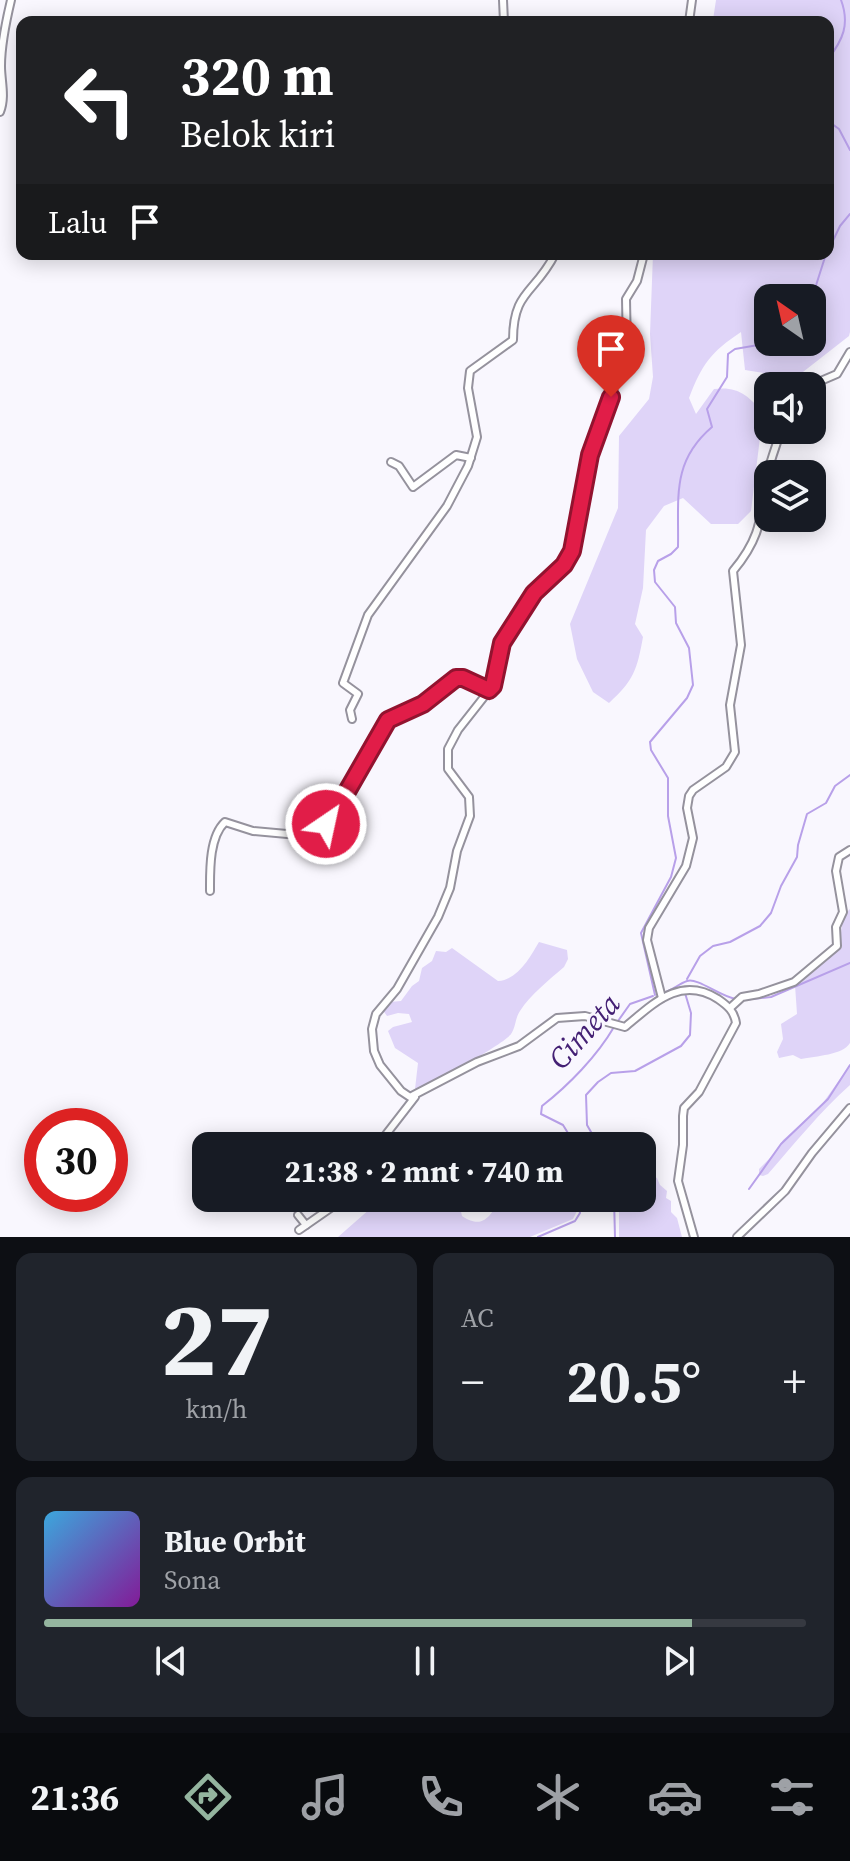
<!DOCTYPE html>
<html lang="id">
<meta charset="utf-8">
<style>
body{margin:0;font-family:"Source Serif 4",serif;background:#20242c;color:#f1f3f6;height:100vh;display:flex;flex-direction:column;font-size:30px;white-space:nowrap}
*{box-sizing:border-box;margin:0}
p{font-size:26px;color:#9ea1a6}
.icon{flex:none;width:44px;height:44px;fill:none;stroke:currentColor;stroke-width:2;stroke-linecap:round;stroke-linejoin:round}
.map{position:relative;height:1237px;overflow:hidden}
.side{display:flex;flex-direction:column;gap:16px;padding:16px;background:#0d0f14;flex:1}
.side>*{flex:none}
.top-card{position:absolute;left:16px;top:16px;width:818px;height:244px;border-radius:16px;box-shadow:0 4px 20px #0003;background:#202124;color:#fff;overflow:hidden}
.needle{width:52px;rotate:326deg}
.buttons{position:absolute;left:754px;top:284px;display:grid;gap:16px}
.buttons a{display:grid;place-items:center;width:72px;height:72px;border-radius:16px;background:#171b24;box-shadow:0 4px 20px #0003;font-size:40px}
.speed{position:absolute;left:24px;top:1108px;display:flex;gap:16px;font-size:40px;font-weight:700;text-align:center}
.speed>*{display:grid;place-content:center;width:104px;height:104px;border-radius:50%;background:#171b24;box-shadow:0 4px 20px #0003;line-height:1}
.speed .limit{border:12px solid #d22;background:#fff;color:#111}
.pin{position:absolute;display:grid;place-items:center;width:68px;height:68px;color:#fff;margin:-82px -34px;border-radius:50% 50% 50% 0;rotate:-45deg;box-shadow:0 0 8px #0007}
.pin .icon{rotate:45deg}
.me{position:absolute;width:88px;margin:-44px;rotate:34deg;stroke-linejoin:round;filter:drop-shadow(0 0 6px #0008)}
.turn{display:flex;align-items:center;gap:28px;height:168px;padding:0 32px;font-size:36px}
.turn .icon{width:104px;height:104px;stroke-width:2.5}
.turn b{display:block;font-size:56px;line-height:68px}
.then{display:flex;align-items:center;height:76px;padding:0 32px;background:#0003;gap:16px;font-size:30px}
.big{font-size:60px;font-weight:700;line-height:1.1}
.side .tile{flex:1;display:flex;flex-direction:column;justify-content:center;gap:12px;min-width:0;padding:0 28px;border-radius:16px;background:#20242c}
.side .dial{align-items:center;gap:0}
.dial b{font-size:104px;line-height:1}
.song{display:flex;align-items:center;gap:24px}
.cover{width:96px;height:96px;border-radius:12px;background:linear-gradient(135deg,hsl(200 70% 55%),hsl(290 70% 35%))}
.played{height:8px;border-radius:4px;background:linear-gradient(90deg,#94b59f 85%,#363941 85%)}
.keys{display:flex;justify-content:space-around;direction:ltr}
.heat{display:flex;justify-content:space-between;align-items:center;font-size:44px;direction:ltr}
.side .tiles{flex:1;display:grid;gap:16px;grid-template-columns:1fr 1fr}
.tile:last-child{grid-column:span 2}
.trip{position:absolute;left:192px;top:1132px;width:464px;height:80px;border-radius:16px;background:#171b24;box-shadow:0 4px 20px #0003;font-weight:700;line-height:80px;text-align:center}
.tab-bar{display:flex;height:128px;justify-content:space-around;align-items:center;background:#090b0e;color:#9ea1a6}
.tab-bar .icon{width:56px;height:56px}
.tab-bar .active{color:#94b59f}
.tab-bar b{font-size:36px;color:#f1f3f6}
.map>svg:first-child{display:block}
.green{fill:#dfd4f8;fill-rule:evenodd}
.lines{fill:none;stroke-linecap:round;stroke-linejoin:round}
.stream{stroke:#b8a0e9;stroke-width:2}
.street-casing{stroke:#95929d;stroke-width:10}
.street{stroke:#fff;stroke-width:6}
.route-casing{stroke:#92132f;stroke-width:20}
.route{stroke:#e11d48;stroke-width:14}
.labels{text-anchor:middle;dominant-baseline:central;stroke-width:6;stroke-linejoin:round;paint-order:stroke}
.water-label{font-size:30px;font-style:italic;fill:#442074;stroke:#f9f7fe}
</style>
<div class="map">
<svg width="850" height="1237" viewBox="0 0 850 1237">
<rect width="100%" height="100%" fill="#f9f7fe"/>
<g class="green">
<path d="M716,0h134v332l-1,4 -64,50h-5l-4,-11 -31,-5 -4,-38c-30,20 -39,32 -52,66l7,16 18,-25c24,-3 34,6 49,24l-12,98 -13,13h-27l-28,-26 -19,8 -18,24 -3,58 -8,36 8,13c-6,33 -9,43 -34,66l-16,-11 -16,-33 -7,-35 48,-116 1,-72 30,-37 4,-22 -3,-43 3,-80h175v-232h-112l-3,-2zM768,298h44v44h-44z"/>
<path d="M850,909v134c-7,12 -34,13 -49,16l-8,-4 -14,3 -2,-6 6,-13 -2,-15 16,-10 -2,-29c13,-11 37,-24 43,-40 6,-13 0,-25 12,-36z"/>
<path d="M539,942l28,8 1,9 -4,8c-15,13 -34,28 -44,44 -5,7 -4,16 -9,23 -7,10 -83,53 -96,55l3,-26 -23,-15 -7,-17 5,-4 19,-5 -3,-8 -11,-1 -11,3 -5,-7 8,-7 11,-1 11,-15 7,-5 3,-13 10,-7 4,-10 10,1 6,-4 46,33c20,-1 32,-24 41,-39z"/>
<path d="M850,1065v20c-30,27 -56,59 -82,89l-5,2 -4,-1v-6l17,-17 7,-12 37,-33z"/>
<polygon points="642,1169 649,1169 649,1174 657,1178 660,1185 667,1191 666,1198 671,1201 671,1212 677,1218 682,1237 619,1237 619,1212 628,1206 629,1198 642,1198"/>
<path d="M390,1198l19,2 28,-2 2,4 8,-4h17l-5,5 3,13c23,15 28,-2 40,-18h69l6,13 -4,8 -43,18h-192l33,-29z"/>
</g>
<g class="lines">
<g class="stream">
<path d="M828,59c15,-19 22,-35 13,-59"/>
<polyline points="828,121 839,129 850,150"/>
<polyline points="828,251 840,226 850,214"/>
<polyline points="812,298 826,254"/>
<polyline points="687,979 700,956 713,946 730,942 760,926 771,913 781,886 797,857 798,845 807,814 826,803 835,786 850,775"/>
<path d="M663,993c9,-3 16,-9 24,-12 10,-4 34,16 49,18"/>
<path d="M655,995l-14,-62 30,-56 5,-19 -8,-42v-38l-17,-28 -1,-8 37,-44 6,-13 -4,-37 -13,-25 -1,-16 -20,-25 -1,-12 4,-9 13,-7 7,-7c1,-49 -7,-85 34,-120l-5,-18 20,-32 1,-23 7,-5 41,-7"/>
<polyline points="742,1000 771,997 850,963"/>
<polyline points="618,1021 630,1004 653,996"/>
<path d="M576,1146l-13,-21 -22,-11 1,-8c27,-21 55,-50 72,-79"/>
<polyline points="599,1146 587,1125 586,1095 598,1082 611,1073 635,1071 681,1046 690,1035 691,1013 685,993"/>
<polyline points="749,1189 781,1144 828,1099 850,1065"/>
<polyline points="614,1198 615,1237"/>
<polyline points="538,1237 575,1221 580,1213 577,1198"/>
</g>
<g class="street-casing">
<g id="street">
<polyline points="503,0 504,22"/>
<polyline points="689,22 692,0"/>
<path d="M0,112c6,-15 1,-31 1,-46 0,-22 5,-45 10,-66"/>
<path d="M644,254l-7,27 -11,18 1,52 -37,104 -18,96 -8,14 -36,36 -26,42 -7,40 -37,47 -10,19v20l21,28 1,19 -13,35 -7,37 -12,29 -41,72 -21,25 -4,15 2,22 6,14 21,26 9,6 67,-35 42,-16 38,-28 28,-2 40,11c28,-23 55,-52 93,-28 10,7 16,12 18,24l-37,69 -15,16 -1,8v29l-5,36 16,56"/>
<polyline points="809,386 837,374 850,352"/>
<polyline points="391,462 399,466 413,487 456,455 471,458"/>
<path d="M352,719l-2,-9 8,-16 -15,-11 25,-68 79,-109 21,-40 9,-29 -9,-49 2,-17 43,-31c0,-50 22,-46 42,-86"/>
<path d="M210,891c0,-20 -1,-54 15,-69l28,9 56,5 26,-21 1,-9 9,-11 43,-75 35,-16 33,-26h7l26,12"/>
<path d="M662,998l-15,-58 2,-12 37,-62 7,-28 -6,-30 2,-12 4,-6 33,-23 9,-15 -5,-47 11,-60 -8,-74c30,-36 27,-55 35,-99 3,-14 9,-28 13,-42"/>
<polyline points="730,1008 742,997 759,994 794,982 837,946 836,927 843,912 836,871 839,857 850,850"/>
<polyline points="377,1146 415,1097"/>
<polyline points="298,1215 306,1225"/>
<polyline points="299,1230 345,1198"/>
<polyline points="737,1237 785,1191 812,1153 850,1108"/>
</g>
</g>
<use href="#street" class="street"/>
</g>
<g class="lines">
<g class="route-casing">
<path id="route" d="M326,824c10,-8 11,-19 19,-29l43,-75 35,-16 33,-26h7l26,12 4,-4 9,-43 32,-50 30,-28 8,-14 18,-96 21,-58"/>
</g>
<use href="#route" class="route"/>
</g>
<g class="labels">
<g class="water-label">
<text transform="translate(584 1031) rotate(-48)">Cimeta</text>
</g>
</g>
</svg>
<div class="buttons">
<a><svg class="needle" viewBox="-14 -14 28 28"><path d="M0-13l5 13h-10z" fill="#e53935"/><path d="M0 13l5-13h-10z" fill="#9ea1a6"/></svg></a>
<a><svg class="icon" aria-label="sound" viewBox="0 0 24 24"><path d="M4 9h4l5-4v14l-5-4H4zM17 9q2 3 0 6"/></svg></a>
<a><svg class="icon" aria-label="layers" viewBox="0 0 24 24"><path d="M12 4l9 5-9 5-9-5zM3 14l9 5 9-5"/></svg></a>
</div>
<div class="speed"><div class="limit">30</div></div>
<div class="pin" style="left:611px;top:397px;background:#d93025"><svg class="icon" aria-label="arrive" viewBox="0 0 24 24"><path d="M6 21V4h12l-3 4 3 4H6"/></svg></div>
<svg class="me" style="left:326px;top:824px" viewBox="-20 -20 40 40"><circle r="17" fill="#e11d48" stroke="#fff" stroke-width="3"/><path d="M0-11L8 9 0 5-8 9z" fill="#fff"/></svg>
<div class="trip">21:38 · 2 mnt · 740 m</div>
<div class="top-card">
<div class="turn"><svg class="icon" aria-label="left" viewBox="0 0 24 24"><path d="M17 20v-9H6M10 6l-5 5 5 5"/></svg><div><b>320 m</b>Belok kiri</div></div>
<div class="then">Lalu<svg class="icon" aria-label="arrive" viewBox="0 0 24 24"><path d="M6 21V4h12l-3 4 3 4H6"/></svg></div>
</div>
</div>
<section class="side">
<div class="tiles">
<div class="tile dial"><b>27</b><p>km/h</p></div>
<div class="tile"><p>AC</p>
<div class="heat"><a>−</a><b class="big">20.5°</b><a>+</a></div>
</div>
<div class="tile">
<div class="song"><i class="cover"></i><div><b>Blue Orbit</b><p>Sona</p></div></div>
<div class="played"></div>
<div class="keys"><svg class="icon" aria-label="previous" viewBox="0 0 24 24"><path d="M18 5L8 12l10 7zM5 5v14"/></svg><svg class="icon" aria-label="pause" viewBox="0 0 24 24"><path d="M8 5v14M16 5v14"/></svg><svg class="icon" aria-label="next" viewBox="0 0 24 24"><path d="M6 5l10 7-10 7zM19 5v14"/></svg></div>
</div>
</div>
</section>
<nav class="tab-bar">
<b>21:36</b>
<svg class="icon active" aria-label="directions" viewBox="0 0 24 24"><path d="M12 3l9 9-9 9-9-9zM9 14v-3h6M13 9l2 2-2 2"/></svg>
<svg class="icon" aria-label="music" viewBox="0 0 24 24"><path d="M9 18V5l10-2v13"/><circle cx="6" cy="18" r="3"/><circle cx="16" cy="16" r="3"/></svg>
<svg class="icon" aria-label="phone" viewBox="0 0 24 24"><path d="M5 4h4l2 5-3 2q2 4 5 5l2-3 5 2v4C11 20 4 13 5 4z"/></svg>
<svg class="icon" aria-label="climate" viewBox="0 0 24 24"><path d="M12 3v18M4 7l16 10M4 17L20 7"/></svg>
<svg class="icon" aria-label="car" viewBox="0 0 24 24"><path d="M5 17H2v-5l4-1 3-4h7l3 4 3 1v5h-3M9 17h6M6 11h13"/><circle cx="7" cy="17" r="2"/><circle cx="17" cy="17" r="2"/></svg>
<svg class="icon" aria-label="filters" viewBox="0 0 24 24"><path d="M4 7h16M4 17h16"/><circle cx="9" cy="7" r="2"/><circle cx="15" cy="17" r="2"/></svg>
</nav>
